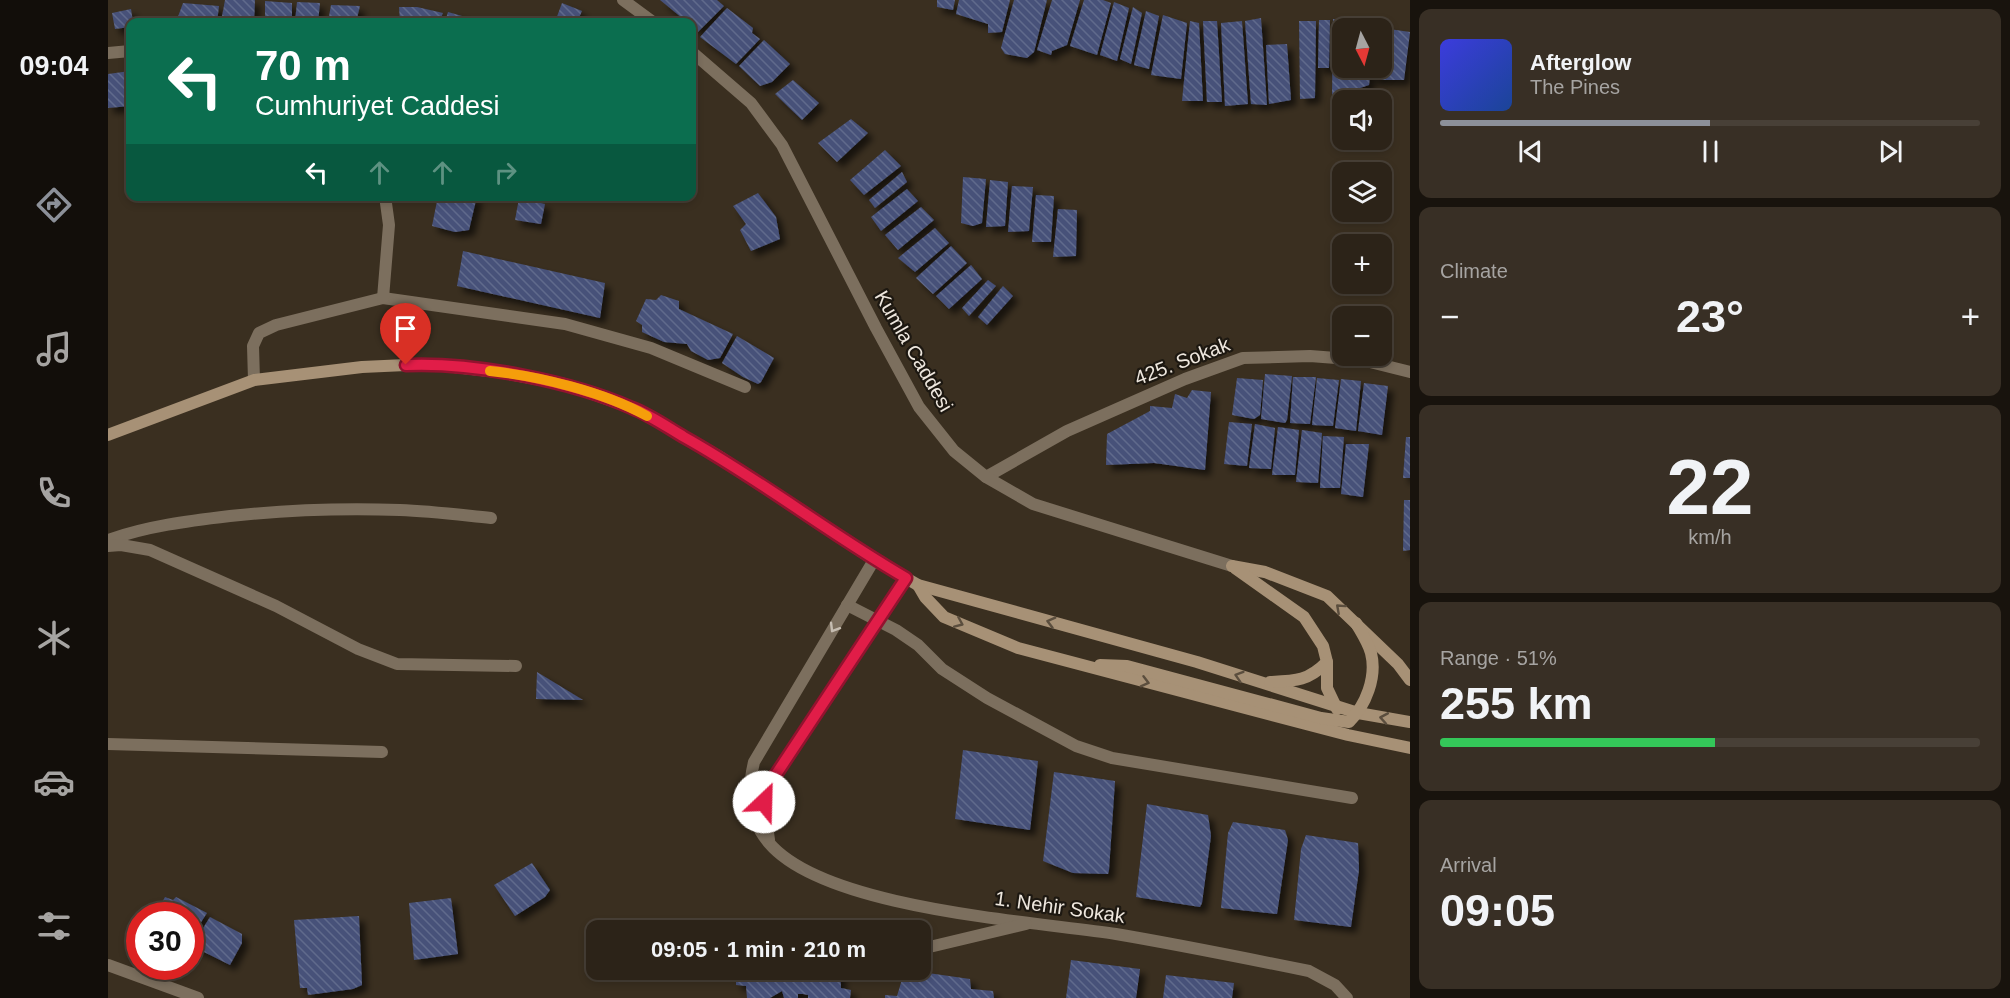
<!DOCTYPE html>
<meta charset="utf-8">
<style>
body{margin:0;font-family:Arial,sans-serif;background:#382f25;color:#f1f3f6;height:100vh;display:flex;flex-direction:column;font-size:22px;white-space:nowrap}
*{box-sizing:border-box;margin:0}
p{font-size:20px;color:#a6a4a2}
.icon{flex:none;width:33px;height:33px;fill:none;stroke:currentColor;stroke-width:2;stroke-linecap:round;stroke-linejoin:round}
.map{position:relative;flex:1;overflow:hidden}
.panel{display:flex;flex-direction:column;gap:9px;padding:9px;background:#18130d;width:600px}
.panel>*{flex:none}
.hud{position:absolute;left:18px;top:18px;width:570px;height:183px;border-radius:12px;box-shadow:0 3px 9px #0003,0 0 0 2px #484037;background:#0b6e4f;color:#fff;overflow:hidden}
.needle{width:39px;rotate:174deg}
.tools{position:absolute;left:1224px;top:18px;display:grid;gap:12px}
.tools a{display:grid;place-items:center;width:60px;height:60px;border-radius:12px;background:#2c2318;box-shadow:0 3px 9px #0003,0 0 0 2px #484037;font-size:30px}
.speed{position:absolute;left:18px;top:902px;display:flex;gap:12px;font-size:30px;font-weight:700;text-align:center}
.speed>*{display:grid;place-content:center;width:78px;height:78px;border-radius:50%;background:#2c2318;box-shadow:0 3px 9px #0003,0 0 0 2px #484037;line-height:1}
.speed .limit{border:9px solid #d22;background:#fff;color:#111}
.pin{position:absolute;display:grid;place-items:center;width:51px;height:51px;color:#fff;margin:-62px -26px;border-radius:50% 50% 50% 0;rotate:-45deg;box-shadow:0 0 6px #0007}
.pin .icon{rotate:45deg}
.me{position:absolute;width:66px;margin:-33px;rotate:24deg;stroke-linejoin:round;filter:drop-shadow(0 0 4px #0008)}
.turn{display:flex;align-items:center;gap:21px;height:126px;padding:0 30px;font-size:27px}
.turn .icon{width:78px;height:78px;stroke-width:2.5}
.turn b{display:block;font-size:42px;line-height:51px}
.lanes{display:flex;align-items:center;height:57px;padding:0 30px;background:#0003;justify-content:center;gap:30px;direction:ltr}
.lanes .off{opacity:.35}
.big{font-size:45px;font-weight:700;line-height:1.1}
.panel .card{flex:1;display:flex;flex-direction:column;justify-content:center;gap:9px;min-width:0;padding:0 21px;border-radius:12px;background:#382f25}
.panel .dial{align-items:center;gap:0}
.dial b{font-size:78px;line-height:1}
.song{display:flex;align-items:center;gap:18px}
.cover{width:72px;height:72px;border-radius:9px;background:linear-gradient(135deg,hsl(240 70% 55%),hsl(220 70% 35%))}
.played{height:6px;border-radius:3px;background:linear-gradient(90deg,#8c9099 50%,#484037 50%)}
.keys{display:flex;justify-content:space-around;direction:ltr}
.heat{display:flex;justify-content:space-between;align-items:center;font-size:33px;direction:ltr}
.charge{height:9px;border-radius:4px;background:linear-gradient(90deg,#34c759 51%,#484037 0)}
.trip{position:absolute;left:478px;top:920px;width:345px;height:60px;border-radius:12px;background:#2c2318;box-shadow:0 3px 9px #0003,0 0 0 2px #484037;font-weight:700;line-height:60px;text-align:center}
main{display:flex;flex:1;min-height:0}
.tab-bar{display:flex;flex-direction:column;width:108px;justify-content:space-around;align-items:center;background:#120e0a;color:#a6a4a2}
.tab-bar .icon{width:42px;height:42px}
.tab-bar .active{color:#8c9099}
.tab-bar b{font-size:27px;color:#f1f3f6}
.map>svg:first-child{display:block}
.building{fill:url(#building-back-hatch);filter:url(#shadow)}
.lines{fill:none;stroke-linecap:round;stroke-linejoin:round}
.service{stroke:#7c6f5e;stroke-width:12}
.minor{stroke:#7c6f5e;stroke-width:12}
.tertiary{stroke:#7c6f5e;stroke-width:12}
.secondary{stroke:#a79176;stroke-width:12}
.oneway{stroke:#5b4e3e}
.oneway2{stroke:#c6bdb1}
.route-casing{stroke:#92132f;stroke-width:15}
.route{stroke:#e11d48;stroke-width:10}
.slow{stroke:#f59e0b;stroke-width:10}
.labels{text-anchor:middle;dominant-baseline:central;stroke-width:4.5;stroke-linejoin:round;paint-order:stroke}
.street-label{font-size:20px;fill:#eee7de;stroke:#1d1811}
</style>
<main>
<nav class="tab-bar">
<b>09:04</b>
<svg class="icon active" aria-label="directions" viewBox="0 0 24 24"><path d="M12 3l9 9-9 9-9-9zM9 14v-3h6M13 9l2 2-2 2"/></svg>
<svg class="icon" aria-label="music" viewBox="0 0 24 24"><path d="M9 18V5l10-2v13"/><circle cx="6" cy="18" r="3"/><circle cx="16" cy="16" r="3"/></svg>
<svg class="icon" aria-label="phone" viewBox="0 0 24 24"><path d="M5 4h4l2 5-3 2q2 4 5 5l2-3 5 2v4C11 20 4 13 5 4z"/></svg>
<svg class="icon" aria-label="climate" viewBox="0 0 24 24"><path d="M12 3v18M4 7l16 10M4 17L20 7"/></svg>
<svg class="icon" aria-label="car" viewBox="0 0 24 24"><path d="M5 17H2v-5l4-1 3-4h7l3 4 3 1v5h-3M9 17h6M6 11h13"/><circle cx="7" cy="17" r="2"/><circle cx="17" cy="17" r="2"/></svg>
<svg class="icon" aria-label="filters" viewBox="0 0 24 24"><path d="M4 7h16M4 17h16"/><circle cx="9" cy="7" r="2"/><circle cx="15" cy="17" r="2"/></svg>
</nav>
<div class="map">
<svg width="1302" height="998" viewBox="0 0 1302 998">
<defs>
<pattern id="building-back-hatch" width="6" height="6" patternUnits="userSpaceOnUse" patternTransform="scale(1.5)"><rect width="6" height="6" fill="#465179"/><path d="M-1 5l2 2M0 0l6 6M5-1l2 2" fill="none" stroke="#616a8c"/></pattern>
<filter id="shadow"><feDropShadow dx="5.5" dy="5.5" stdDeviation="3" flood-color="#0009"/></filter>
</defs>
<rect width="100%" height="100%" fill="#3a2f20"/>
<g class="building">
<polygon points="117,0 147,0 146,22 113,22"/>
<polygon points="552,0 609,0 616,6 590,32 584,26 584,22 579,22"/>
<polygon points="829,0 847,0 845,10 829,7"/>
<polygon points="851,0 902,0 894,32 880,33 880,24 848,14"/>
<polygon points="906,0 939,0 926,52 919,58 897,54 893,48"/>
<polygon points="944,0 972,0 959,45 944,51 943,55 929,50"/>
<polygon points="976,0 995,0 1003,3 989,55 962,46"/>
<polygon points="157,1 184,3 184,22 157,22"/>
<polygon points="189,2 212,3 210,22 187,22"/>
<polygon points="1006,2 1021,8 1009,61 992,55"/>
<polygon points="75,3 111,6 109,22 68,22"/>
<polygon points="454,3 474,11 469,22 447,22"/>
<polygon points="223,5 252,6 248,22 220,22"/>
<polygon points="291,7 309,7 335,13 331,22 292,22"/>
<polygon points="1025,7 1034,13 1023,64 1012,59"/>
<polygon points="619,8 645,28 644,33 652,39 628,64 592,37"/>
<polygon points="23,9 25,22 22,22 22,27 7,29 4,13"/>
<polygon points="1038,11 1051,16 1041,69 1026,65"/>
<polygon points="340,12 368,20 367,22 337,22"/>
<polygon points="1055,15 1079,23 1073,79 1043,75"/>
<polygon points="1153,18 1159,105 1143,104 1137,21"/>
<polygon points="1225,19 1265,28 1234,28 1234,68 1263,68 1261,85 1252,88 1248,96 1234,100 1226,100 1224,96"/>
<polygon points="1211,20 1222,20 1221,68 1210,68"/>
<polygon points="1082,21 1091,23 1095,101 1074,101"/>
<polygon points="1095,21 1109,21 1114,102 1099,102"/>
<polygon points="1134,21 1140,104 1117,106 1113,23"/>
<polygon points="1191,21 1208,21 1207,98 1192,99"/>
<polygon points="1274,28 1302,32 1296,80 1263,80 1265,68 1274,68"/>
<polygon points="656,40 682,64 664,82 652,86 631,66"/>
<polygon points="1179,44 1183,100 1161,104 1158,45"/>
<polygon points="22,71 22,106 0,108 0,74"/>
<polygon points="685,80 711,103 694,120 667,94"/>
<polygon points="743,119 760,133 729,162 710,143"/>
<polygon points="777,150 793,166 756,195 742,180"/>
<polygon points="794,172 799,182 767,208 761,200"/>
<polygon points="855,177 878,179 874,223 865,226 853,223"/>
<polygon points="882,180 900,182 897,226 878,227"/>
<polygon points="904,186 925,187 921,231 900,232"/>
<polygon points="799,189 810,201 773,231 763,217"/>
<polygon points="650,193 668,217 672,239 643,251 632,230 638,224 625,206"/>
<polygon points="928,195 946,196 943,242 924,242"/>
<polygon points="330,196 369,196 361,230 347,232 324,226"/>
<polygon points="411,198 437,204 433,224 407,220"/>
<polygon points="813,207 826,220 790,250 777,235"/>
<polygon points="950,209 969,210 968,256 945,257"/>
<polygon points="827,228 841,243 807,272 790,258"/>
<polygon points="843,246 859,263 825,294 808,278"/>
<polygon points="355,251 497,283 492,318 349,286"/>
<polygon points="863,265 874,279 841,309 828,296"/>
<polygon points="880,280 888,286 861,316 854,308"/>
<polygon points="895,286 905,296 879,325 870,317"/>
<polygon points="553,295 571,301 571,309 625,334 612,358 600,360 583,351 579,344 556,342 534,332 534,325 528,321 538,299 548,300"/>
<polygon points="629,336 666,358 653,382 650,384 635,377 614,363"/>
<polygon points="1157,374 1184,376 1179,420 1177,423 1153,419"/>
<polygon points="1185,377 1208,377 1202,424 1182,423"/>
<polygon points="1129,378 1155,380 1152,415 1146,419 1124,415"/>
<polygon points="1209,378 1231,380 1225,426 1204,425"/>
<polygon points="1233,379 1253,381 1248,431 1227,428"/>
<polygon points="1256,383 1280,386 1274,435 1250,431"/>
<polygon points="1084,390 1103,392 1097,470 1046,463 998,465 999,434 1042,411 1042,406 1064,408 1067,394 1079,398"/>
<polygon points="1121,422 1144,424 1139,466 1116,464"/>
<polygon points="1147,424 1167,428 1163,469 1141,468"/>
<polygon points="1170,427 1191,430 1187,475 1164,475"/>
<polygon points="1194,430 1214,433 1210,483 1188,482"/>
<polygon points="1215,436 1236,437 1232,488 1212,488"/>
<polygon points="1298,437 1302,437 1302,478 1295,478"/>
<polygon points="1238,444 1261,444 1255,497 1233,494"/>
<polygon points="1296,500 1302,500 1302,550 1295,551"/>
<polygon points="429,672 475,700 428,699"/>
<polygon points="855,750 930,761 922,830 847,819"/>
<polygon points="946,772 1007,781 1001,870 1000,874 965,873 935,861"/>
<polygon points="1039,804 1100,815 1103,836 1094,903 1092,907 1028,897"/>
<polygon points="1125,822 1177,830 1180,840 1169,914 1113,908 1120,833"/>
<polygon points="1198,835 1250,843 1251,870 1243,927 1186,920 1193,849"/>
<polygon points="424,863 442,890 437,897 407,916 386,885"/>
<polygon points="57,897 65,900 68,897 99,913 82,939 82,915 47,915"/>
<polygon points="343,898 350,954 306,960 301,903"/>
<polygon points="251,916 254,985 245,989 200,995 199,988 192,988 186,920"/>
<polygon points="102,917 134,934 134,943 122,965 84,946"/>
<polygon points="963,960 1032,969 1028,998 958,998"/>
<polygon points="634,969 732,970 733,988 743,990 742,998 700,998 700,995 695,994 690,994 690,998 676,998 674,991 662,998 639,998 638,986 628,985 628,975"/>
<polygon points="820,973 862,979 863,989 885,991 886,998 777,998 777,995 789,996 795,976 817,979 816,974"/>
<polygon points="1058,975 1126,983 1124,998 1055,998"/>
</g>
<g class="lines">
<g class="service">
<polyline points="146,380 145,346 151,333 168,325 275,298 457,324 543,348 637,387"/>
<path d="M0,540c39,-14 80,-19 122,-24 56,-6 113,-8 170,-6 30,1 61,5 91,8"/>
<polyline points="0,546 13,545 42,550 168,606 250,649 289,664 408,666"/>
<polyline points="739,605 788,630 810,645 834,669 879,698 968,746 1004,758 1244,798"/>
<polyline points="0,744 274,752"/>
</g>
<g class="minor">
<polyline points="0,53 22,51"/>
<polyline points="275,298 281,225 277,196"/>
<polyline points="878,477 959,431 1077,379 1135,358 1202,356 1254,360 1302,372"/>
<path d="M766,560l-120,202c-7,29 -5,58 15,81 56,66 262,78 347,91 65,11 129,24 193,37l26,14 12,13"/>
<polyline points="661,840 656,802 661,785 798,578"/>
<polyline points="813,949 918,924"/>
<polyline points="0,965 90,998"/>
</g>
<g class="tertiary">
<polyline points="515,0 545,22"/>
<polyline points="584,52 643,103 674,145 768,328 811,407 846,451 878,477 925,504 1124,566"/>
</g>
<g class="secondary">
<polyline points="0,435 146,380 254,367 320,364 390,372 456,384 525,408 612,457 766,560 810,585 1089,662 1250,713 1302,722"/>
<polyline points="1124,566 1157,572 1219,596 1290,664 1302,680"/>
<path d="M1127,568l69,49 19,29 4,16c-19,19 -31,19 -57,20"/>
<polyline points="810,585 817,597 836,617 910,648 1240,735 1302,748"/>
<polyline points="1219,662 1219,688 1229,709"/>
<path d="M992,665l27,1 194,52 28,4c17,-17 28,-45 22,-69 -3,-11 -10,-21 -15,-30"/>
</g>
</g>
<defs><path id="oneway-chevron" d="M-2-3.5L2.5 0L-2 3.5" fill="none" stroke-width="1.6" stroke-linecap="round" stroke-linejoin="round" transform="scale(1.5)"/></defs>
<g class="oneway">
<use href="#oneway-chevron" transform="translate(1232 608) rotate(-138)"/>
<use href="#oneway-chevron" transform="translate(943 622) rotate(-165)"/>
<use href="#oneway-chevron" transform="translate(851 623) rotate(23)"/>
<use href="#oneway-chevron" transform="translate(1131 676) rotate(-163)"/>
<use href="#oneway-chevron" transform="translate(1037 682) rotate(15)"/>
<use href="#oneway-chevron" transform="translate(1276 718) rotate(-170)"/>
</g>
<use class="oneway2" href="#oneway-chevron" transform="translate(726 628) rotate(121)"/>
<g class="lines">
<g class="route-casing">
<path id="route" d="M298,365c67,-3 165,16 226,43 18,7 35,19 52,29 77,43 146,97 222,141l-137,207 -5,17"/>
</g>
<use href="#route" class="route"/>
<path class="slow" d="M382,371c49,5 114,21 157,45"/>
</g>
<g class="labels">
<g class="street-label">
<text transform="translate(806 351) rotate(60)">Kumla Caddesi</text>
<text transform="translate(1074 361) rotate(-21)">425. Sokak</text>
<text transform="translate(952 907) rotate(8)">1. Nehir Sokak</text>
</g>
</g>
</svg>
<div class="tools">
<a><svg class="needle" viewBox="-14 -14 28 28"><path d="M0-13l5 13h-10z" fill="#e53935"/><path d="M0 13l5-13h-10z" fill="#a6a4a2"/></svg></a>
<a><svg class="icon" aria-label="sound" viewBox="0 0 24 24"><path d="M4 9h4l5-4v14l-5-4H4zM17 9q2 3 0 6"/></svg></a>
<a><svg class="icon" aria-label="layers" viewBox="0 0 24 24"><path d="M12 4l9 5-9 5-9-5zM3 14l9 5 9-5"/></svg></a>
<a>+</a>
<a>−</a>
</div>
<div class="speed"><div class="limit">30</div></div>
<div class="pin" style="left:298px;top:365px;background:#d93025"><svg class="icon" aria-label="arrive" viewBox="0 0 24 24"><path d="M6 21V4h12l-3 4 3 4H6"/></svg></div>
<svg class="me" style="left:656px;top:802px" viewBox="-20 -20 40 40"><circle r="19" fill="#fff"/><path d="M0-13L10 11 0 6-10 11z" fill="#e11d48"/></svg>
<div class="trip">09:05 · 1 min · 210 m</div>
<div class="hud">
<div class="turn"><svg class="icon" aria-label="left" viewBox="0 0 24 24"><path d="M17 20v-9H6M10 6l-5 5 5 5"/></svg><div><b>70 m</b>Cumhuriyet Caddesi</div></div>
<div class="lanes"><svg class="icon" aria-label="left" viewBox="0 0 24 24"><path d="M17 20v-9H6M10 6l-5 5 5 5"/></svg><svg class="icon off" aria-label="ahead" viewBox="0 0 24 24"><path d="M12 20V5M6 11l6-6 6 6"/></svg><svg class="icon off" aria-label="ahead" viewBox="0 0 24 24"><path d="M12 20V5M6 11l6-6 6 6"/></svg><svg class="icon off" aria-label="right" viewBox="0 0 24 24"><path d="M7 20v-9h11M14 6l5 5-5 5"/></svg></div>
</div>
</div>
<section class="panel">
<div class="card">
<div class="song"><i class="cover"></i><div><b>Afterglow</b><p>The Pines</p></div></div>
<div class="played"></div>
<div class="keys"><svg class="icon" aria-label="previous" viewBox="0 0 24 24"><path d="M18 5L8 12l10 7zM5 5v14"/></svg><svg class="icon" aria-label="pause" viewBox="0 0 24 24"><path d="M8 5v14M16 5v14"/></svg><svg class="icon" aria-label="next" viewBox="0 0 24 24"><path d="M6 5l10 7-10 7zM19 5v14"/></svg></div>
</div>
<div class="card"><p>Climate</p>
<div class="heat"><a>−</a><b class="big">23°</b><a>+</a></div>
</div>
<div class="card dial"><b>22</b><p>km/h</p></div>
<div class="card"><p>Range · 51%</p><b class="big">255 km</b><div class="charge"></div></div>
<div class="card"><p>Arrival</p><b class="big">09:05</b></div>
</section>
</main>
